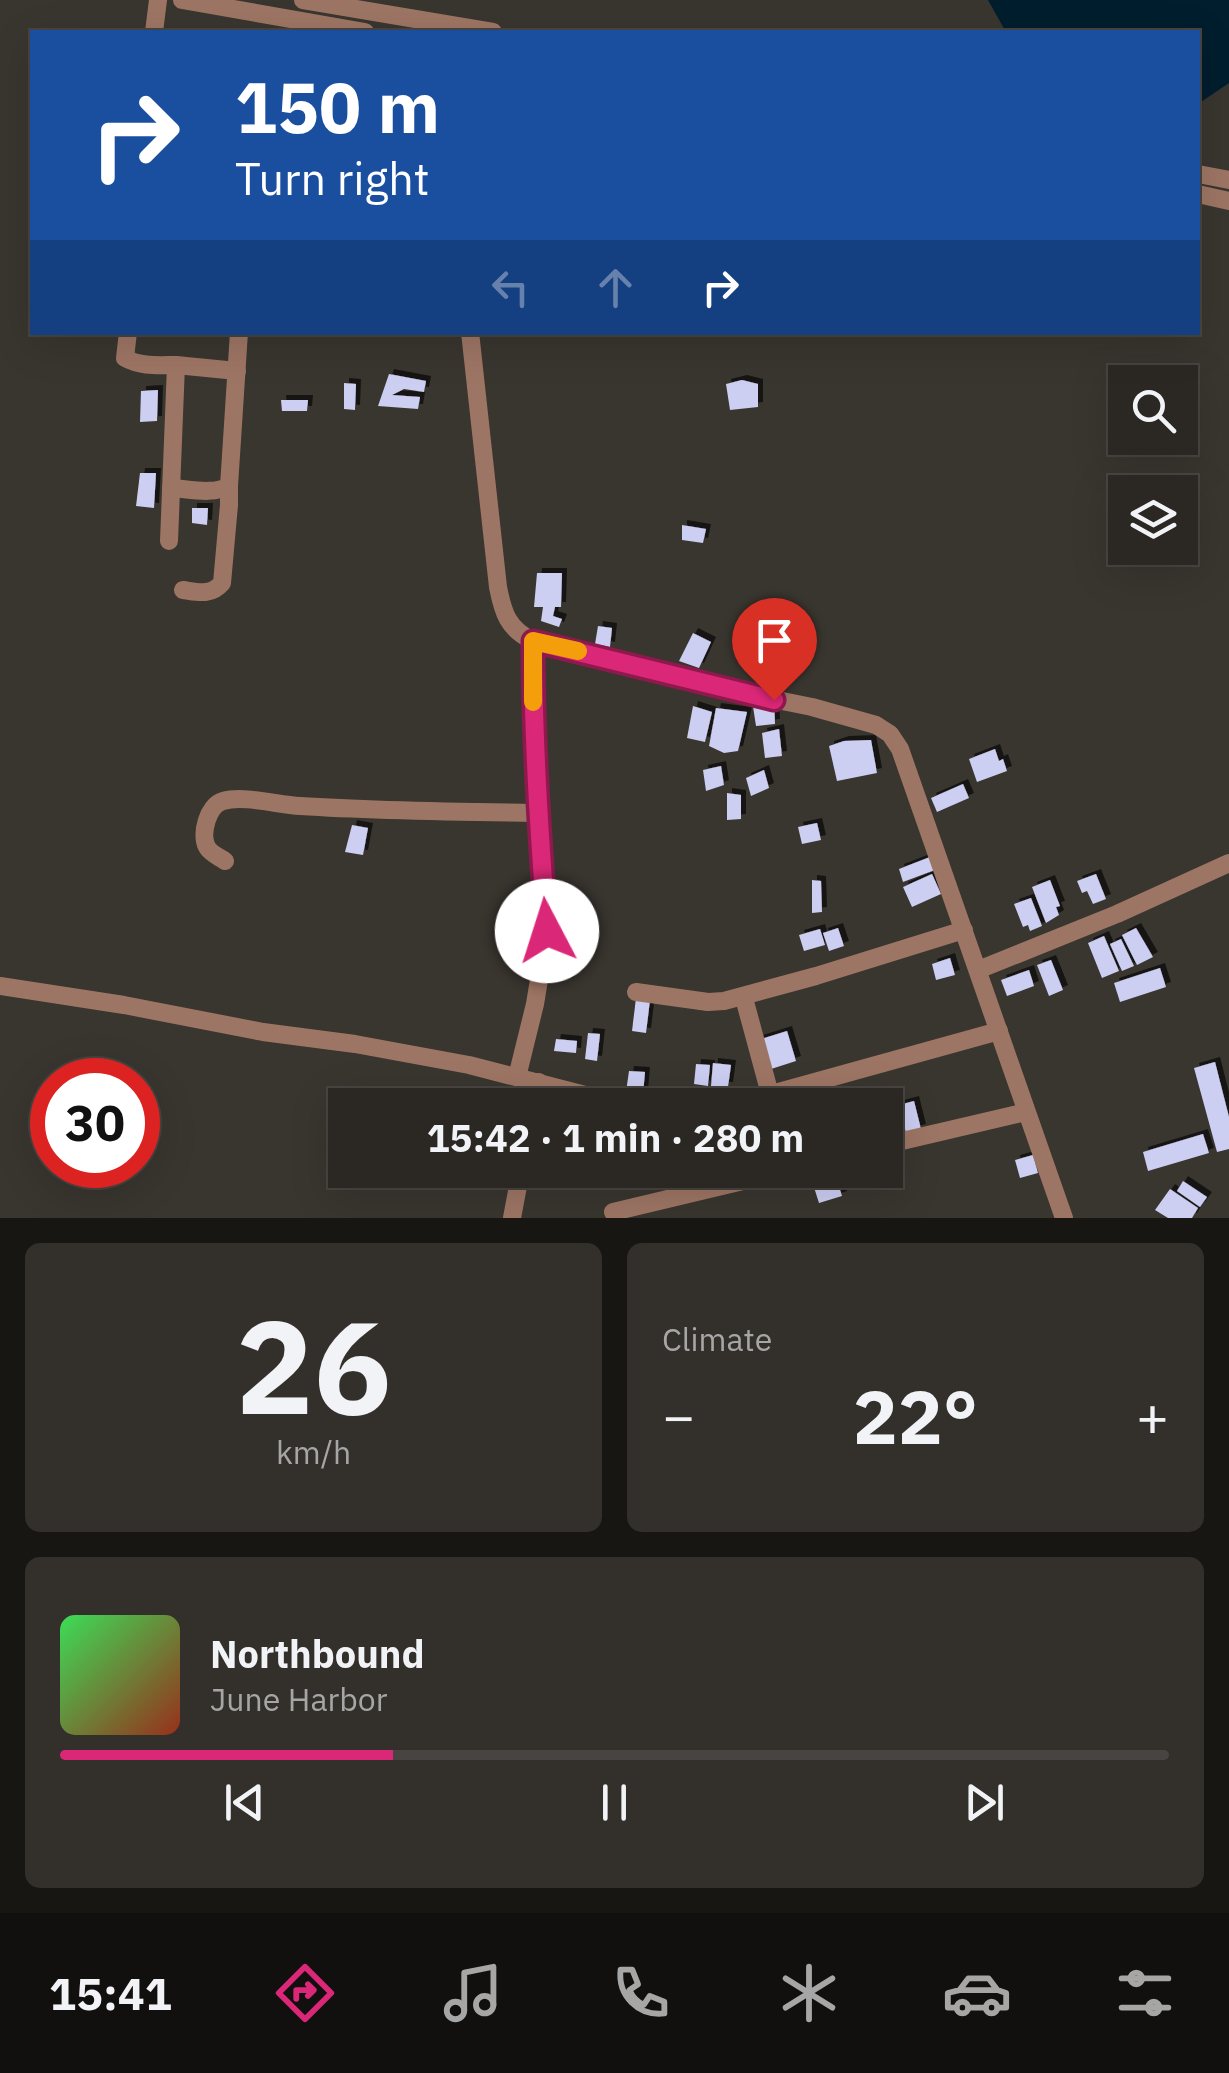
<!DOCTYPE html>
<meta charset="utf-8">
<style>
body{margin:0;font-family:"IBM Plex Sans",sans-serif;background:#33302b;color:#f1f3f6;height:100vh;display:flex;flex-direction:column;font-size:38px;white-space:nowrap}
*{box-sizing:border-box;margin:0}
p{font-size:32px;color:#a6a6a6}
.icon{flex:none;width:55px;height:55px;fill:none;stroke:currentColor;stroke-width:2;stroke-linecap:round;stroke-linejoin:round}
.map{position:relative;height:1218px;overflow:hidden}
.sheet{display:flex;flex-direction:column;gap:25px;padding:25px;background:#181613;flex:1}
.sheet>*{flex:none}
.hud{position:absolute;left:30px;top:30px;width:1170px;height:305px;border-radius:0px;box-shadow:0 10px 40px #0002,0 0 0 2px #474441;background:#1a4fa0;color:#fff;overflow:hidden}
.buttons{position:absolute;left:1108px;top:365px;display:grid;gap:20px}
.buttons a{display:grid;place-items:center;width:90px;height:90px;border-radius:0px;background:#2b2823;box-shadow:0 10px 40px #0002,0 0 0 2px #474441;font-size:50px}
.speed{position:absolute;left:30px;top:1058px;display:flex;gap:20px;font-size:50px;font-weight:700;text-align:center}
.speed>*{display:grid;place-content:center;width:130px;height:130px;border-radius:50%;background:#2b2823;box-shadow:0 10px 40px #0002,0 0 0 2px #474441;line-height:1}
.speed .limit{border:15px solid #d22;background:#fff;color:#111}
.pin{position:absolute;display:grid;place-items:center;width:85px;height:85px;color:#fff;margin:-102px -42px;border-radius:50% 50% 50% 0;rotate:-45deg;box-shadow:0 0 10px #0007}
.pin .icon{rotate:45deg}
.me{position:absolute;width:110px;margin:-55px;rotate:355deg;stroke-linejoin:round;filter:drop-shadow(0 0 8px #0008)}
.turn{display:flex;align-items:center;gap:35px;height:210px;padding:0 40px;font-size:45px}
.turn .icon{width:130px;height:130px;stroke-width:2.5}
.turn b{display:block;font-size:70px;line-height:85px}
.lanes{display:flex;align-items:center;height:95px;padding:0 40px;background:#0003;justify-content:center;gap:50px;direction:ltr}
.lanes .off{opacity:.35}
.big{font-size:75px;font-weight:700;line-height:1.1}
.sheet .widget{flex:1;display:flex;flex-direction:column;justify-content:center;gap:15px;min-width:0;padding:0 35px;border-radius:15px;background:#33302b}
.sheet .dial{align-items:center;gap:0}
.dial b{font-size:130px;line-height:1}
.song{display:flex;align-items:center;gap:30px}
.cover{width:120px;height:120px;border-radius:15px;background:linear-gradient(135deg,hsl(130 70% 55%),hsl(10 70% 35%))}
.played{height:10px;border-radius:5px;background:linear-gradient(90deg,#db2777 30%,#474441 30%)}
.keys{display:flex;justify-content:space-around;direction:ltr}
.heat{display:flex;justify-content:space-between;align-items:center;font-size:55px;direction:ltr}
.sheet .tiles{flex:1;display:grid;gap:25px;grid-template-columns:1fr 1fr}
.widget:last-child{grid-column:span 2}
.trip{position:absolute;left:328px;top:1088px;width:575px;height:100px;border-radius:0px;background:#2b2823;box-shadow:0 10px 40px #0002,0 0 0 2px #474441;font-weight:700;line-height:100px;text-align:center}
.dock{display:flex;height:160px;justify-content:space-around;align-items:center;background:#11100e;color:#a6a6a6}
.dock .icon{width:70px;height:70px}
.dock .current{color:#db2777}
.dock b{font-size:45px;color:#f1f3f6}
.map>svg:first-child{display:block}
.water{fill:#001e2e}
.building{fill:#cccef2;filter:url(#shadow)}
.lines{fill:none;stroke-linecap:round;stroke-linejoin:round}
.minor{stroke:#9d7564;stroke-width:18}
.route-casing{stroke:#8e194d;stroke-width:25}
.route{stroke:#db2777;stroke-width:18}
.slow{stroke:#f59e0b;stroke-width:18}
</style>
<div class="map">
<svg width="1229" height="1218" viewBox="0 0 1229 1218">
<defs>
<filter id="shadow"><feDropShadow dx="5" dy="-5" stdDeviation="0" flood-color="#0009"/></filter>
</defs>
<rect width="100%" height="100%" fill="#39352f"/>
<polygon class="water" points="988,0 1229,0 1229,83 1198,104 1198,32 1006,32"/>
<g class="building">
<polygon points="389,374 426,381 424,392 404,389 392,395 420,397 418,409 378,406"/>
<polygon points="742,380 758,384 758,407 730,410 726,384"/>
<polygon points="344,383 356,384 355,410 344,409"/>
<polygon points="158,390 157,421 140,422 141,391"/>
<polygon points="281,400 308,400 307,411 282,411"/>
<polygon points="140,473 156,473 154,508 136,506"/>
<polygon points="192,508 208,508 207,525 192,523"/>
<polygon points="682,525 706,529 703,543 682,540"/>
<polygon points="537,573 562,573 561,607 555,607 553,616 562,619 559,627 541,621 543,607 534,607"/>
<polygon points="598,626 612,628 610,647 595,644"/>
<polygon points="741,629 757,629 757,661 742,661"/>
<polygon points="693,633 711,642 699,668 679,661"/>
<polygon points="763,647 788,653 783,668 775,666 773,672 764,669 761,663"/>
<polygon points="774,699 775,724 756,726 752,700"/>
<polygon points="693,706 712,712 705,742 687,738"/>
<polygon points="716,708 747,712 738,751 724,753 709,746"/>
<polygon points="779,729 782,756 765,758 762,733"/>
<polygon points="871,740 877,773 837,781 829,746 844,741"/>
<polygon points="995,749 999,761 1003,759 1007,771 977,782 969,759"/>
<polygon points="721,766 724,785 706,791 703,770"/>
<polygon points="764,770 769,788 751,796 746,778"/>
<polygon points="963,784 969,798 937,812 931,798"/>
<polygon points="727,793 741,795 741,819 727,820"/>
<polygon points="817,823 821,840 802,844 798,827"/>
<polygon points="352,825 368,828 363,855 345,852"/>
<polygon points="930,857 935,870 903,882 899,869"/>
<polygon points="932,874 941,894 912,907 903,887"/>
<polygon points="1096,874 1106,899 1093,904 1087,891 1082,893 1077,881"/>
<polygon points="812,880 821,881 822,912 812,913"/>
<polygon points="1050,880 1060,906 1056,907 1059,915 1046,923 1032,887"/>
<polygon points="1031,898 1042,926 1030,931 1028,925 1023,927 1014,904"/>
<polygon points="838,928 844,946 829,951 823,933"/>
<polygon points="1136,928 1153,957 1137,965 1122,935"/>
<polygon points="820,929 825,945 804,951 799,935"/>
<polygon points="1104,936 1119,971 1102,978 1088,943"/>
<polygon points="1121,939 1134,966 1122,971 1110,944"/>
<polygon points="950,958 955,975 936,980 932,964"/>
<polygon points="1051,960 1063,990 1049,996 1037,965"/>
<polygon points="1160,968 1166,987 1120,1002 1114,983"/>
<polygon points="1029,970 1034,986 1007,996 1001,980"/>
<polygon points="636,998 650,1000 646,1033 632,1031"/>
<polygon points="787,1031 796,1061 768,1070 758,1040"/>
<polygon points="588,1033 600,1034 597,1061 585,1059"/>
<polygon points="556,1039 577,1041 576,1053 554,1051"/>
<polygon points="1215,1062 1229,1117 1229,1149 1217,1152 1194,1068"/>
<polygon points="713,1063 731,1065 728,1087 711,1086"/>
<polygon points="696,1064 710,1065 708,1086 694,1084"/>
<polygon points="629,1071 645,1072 643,1094 626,1092"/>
<polygon points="914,1101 921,1129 906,1133 899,1105"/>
<polygon points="1203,1134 1209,1153 1148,1171 1143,1152"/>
<polygon points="1033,1155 1038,1173 1020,1178 1015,1160"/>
<polygon points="578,1170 603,1170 599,1188 575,1182"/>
<polygon points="834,1171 842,1196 819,1203 811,1178"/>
<polygon points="1183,1181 1207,1197 1200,1207 1177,1191"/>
<polygon points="1170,1189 1198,1208 1192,1218 1168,1218 1155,1210"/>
</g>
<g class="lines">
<g class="minor">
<polyline points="182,0 365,32"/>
<polyline points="303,0 493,32"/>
<polyline points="154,32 158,0"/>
<polyline points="1198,174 1229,180"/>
<polyline points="1198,194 1229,201"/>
<path d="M128,332l-3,26c16,9 34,7 51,7l-7,176"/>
<path d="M470,332l28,255c5,26 10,42 35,54l195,49 84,17 64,18 14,9 10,15 164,469"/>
<polyline points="176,365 237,371"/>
<path d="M171,488c18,1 42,7 58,-2l10,-154"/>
<path d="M183,590c15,2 28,6 39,-7l7,-78v-19"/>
<path d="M225,861c-6,-4 -15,-8 -18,-14 -7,-13 1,-42 16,-46 21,-6 55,4 77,5 79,5 158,6 238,7"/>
<polyline points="978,970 1117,914 1229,863"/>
<polyline points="0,986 124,1005 263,1032 355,1044 469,1065 624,1105"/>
<polyline points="636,992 708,1002 724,1001 816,976 964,930"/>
<polyline points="744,998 770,1094"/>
<polyline points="517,1077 535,1004 547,931 538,813 533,641"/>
<polyline points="534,1105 539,1082"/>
<polyline points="703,1105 775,1093 999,1031"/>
<polyline points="885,1145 1026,1112"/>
<polyline points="613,1212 789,1170"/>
<polyline points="512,1218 521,1170"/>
</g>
</g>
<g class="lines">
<g class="route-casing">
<path id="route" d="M547,931c-8,-97 -14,-193 -14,-290l241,59"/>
</g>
<use href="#route" class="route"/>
<polyline class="slow" points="533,702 533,641 578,651"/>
</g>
</svg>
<div class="buttons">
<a><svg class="icon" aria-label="search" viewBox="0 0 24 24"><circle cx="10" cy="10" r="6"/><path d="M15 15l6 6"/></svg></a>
<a><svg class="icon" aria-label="layers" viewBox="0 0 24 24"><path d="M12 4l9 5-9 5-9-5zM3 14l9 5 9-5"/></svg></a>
</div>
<div class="speed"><div class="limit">30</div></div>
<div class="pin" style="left:774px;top:700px;background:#d93025"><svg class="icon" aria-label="arrive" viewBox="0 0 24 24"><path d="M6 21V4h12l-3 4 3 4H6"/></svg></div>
<svg class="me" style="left:547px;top:931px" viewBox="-20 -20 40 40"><circle r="19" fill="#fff"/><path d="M0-13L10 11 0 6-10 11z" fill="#db2777"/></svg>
<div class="trip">15:42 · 1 min · 280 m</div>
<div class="hud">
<div class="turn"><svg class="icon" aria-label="right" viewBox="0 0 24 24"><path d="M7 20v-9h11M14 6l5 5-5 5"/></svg><div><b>150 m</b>Turn right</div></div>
<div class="lanes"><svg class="icon off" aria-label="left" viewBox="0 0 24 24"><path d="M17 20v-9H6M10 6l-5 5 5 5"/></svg><svg class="icon off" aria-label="ahead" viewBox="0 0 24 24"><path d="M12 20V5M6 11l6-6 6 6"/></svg><svg class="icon" aria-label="right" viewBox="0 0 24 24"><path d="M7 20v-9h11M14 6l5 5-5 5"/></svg></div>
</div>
</div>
<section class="sheet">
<div class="tiles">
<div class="widget dial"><b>26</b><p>km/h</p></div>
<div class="widget"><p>Climate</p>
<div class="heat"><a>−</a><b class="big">22°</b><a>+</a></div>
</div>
<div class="widget">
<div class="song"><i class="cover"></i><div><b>Northbound</b><p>June Harbor</p></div></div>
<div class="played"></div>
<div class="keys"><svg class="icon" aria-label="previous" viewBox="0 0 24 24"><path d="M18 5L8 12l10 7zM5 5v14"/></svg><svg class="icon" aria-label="pause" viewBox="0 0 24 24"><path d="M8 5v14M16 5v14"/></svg><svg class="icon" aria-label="next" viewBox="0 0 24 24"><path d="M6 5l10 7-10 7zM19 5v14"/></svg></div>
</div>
</div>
</section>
<nav class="dock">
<b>15:41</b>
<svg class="icon current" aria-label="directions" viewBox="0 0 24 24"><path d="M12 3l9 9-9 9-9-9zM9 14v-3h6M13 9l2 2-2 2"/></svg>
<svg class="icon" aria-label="music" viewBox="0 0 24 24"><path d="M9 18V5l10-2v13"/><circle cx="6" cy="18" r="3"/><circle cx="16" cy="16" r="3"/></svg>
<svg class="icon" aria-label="phone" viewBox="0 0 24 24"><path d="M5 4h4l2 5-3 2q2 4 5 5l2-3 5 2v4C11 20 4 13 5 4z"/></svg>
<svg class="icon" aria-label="climate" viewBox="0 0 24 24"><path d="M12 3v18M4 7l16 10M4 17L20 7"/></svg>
<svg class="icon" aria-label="car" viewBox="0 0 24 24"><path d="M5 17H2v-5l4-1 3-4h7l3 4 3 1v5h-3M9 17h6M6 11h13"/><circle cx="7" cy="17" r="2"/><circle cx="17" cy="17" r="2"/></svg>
<svg class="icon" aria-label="filters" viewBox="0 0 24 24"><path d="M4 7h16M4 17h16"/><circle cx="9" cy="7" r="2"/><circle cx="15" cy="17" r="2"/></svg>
</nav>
